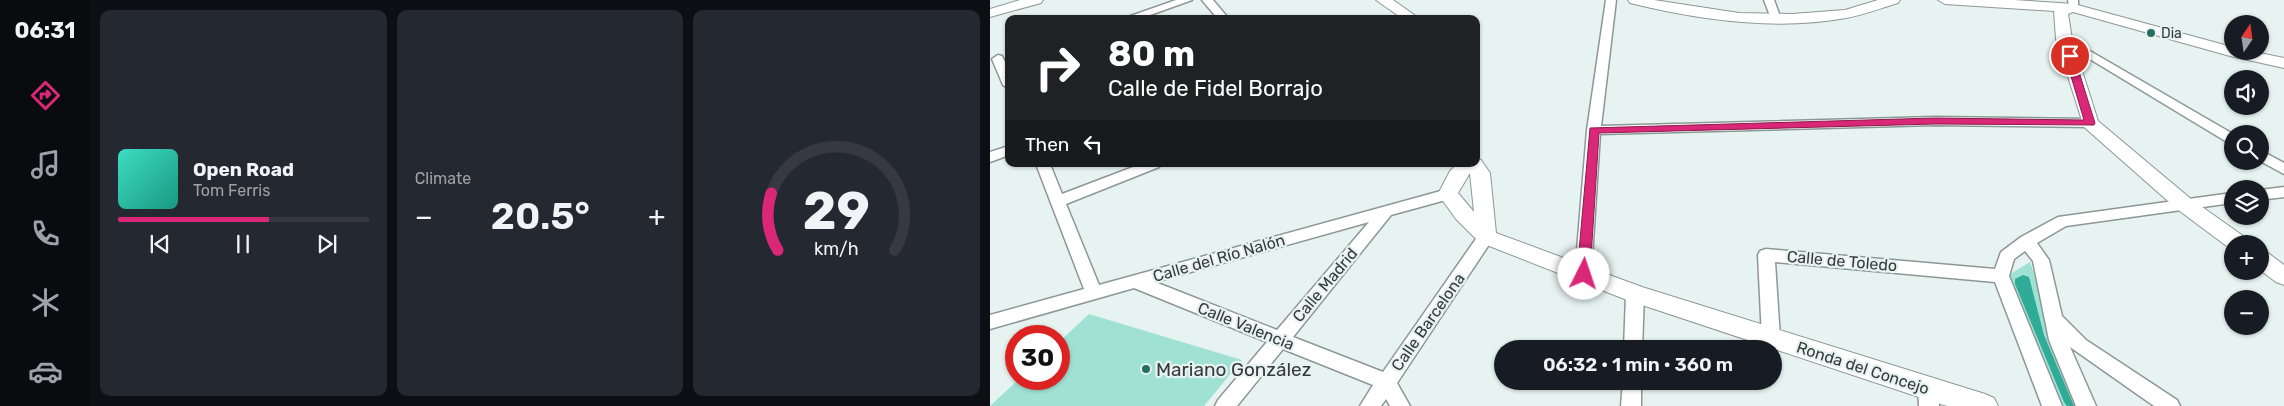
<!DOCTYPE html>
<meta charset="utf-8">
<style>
body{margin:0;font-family:Rubik,sans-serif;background:#242831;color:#f1f3f6;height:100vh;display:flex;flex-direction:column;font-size:19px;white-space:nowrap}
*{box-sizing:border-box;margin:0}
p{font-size:16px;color:#9ea1a6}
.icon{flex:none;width:28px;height:28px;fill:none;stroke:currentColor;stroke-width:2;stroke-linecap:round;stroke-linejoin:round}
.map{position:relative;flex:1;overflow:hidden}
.panel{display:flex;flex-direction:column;gap:10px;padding:10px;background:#0d0f14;width:900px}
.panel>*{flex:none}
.guide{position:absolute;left:15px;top:15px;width:475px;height:152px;border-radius:10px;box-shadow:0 1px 4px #0004;background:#202124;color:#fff;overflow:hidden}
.needle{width:32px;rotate:13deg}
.controls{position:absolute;left:1234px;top:15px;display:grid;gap:10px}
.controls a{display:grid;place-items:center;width:45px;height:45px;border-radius:50%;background:#171b24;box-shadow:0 1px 4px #0004;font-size:25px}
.speed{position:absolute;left:15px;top:325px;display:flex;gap:10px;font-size:25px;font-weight:700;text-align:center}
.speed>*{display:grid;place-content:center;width:65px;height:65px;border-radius:50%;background:#171b24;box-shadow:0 1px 4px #0004;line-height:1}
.speed .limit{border:8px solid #d22;background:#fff;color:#111}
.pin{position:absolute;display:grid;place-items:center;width:42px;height:42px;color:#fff;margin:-21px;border:2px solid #fff;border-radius:50%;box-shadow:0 1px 5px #0007}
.me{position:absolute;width:55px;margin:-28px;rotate:4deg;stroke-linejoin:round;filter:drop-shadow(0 0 4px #0008)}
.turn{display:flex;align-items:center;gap:18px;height:105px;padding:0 20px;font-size:22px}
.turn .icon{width:65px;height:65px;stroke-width:2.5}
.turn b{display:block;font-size:35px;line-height:42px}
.then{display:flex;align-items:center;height:48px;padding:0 20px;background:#0003;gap:10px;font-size:19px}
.big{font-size:38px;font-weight:600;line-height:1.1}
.panel .card{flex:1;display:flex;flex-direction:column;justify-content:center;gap:8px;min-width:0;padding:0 18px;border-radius:10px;background:#242831}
.panel .dial{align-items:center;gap:0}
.dial svg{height:130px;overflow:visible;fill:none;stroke:#363941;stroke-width:7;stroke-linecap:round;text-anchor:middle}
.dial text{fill:#f1f3f6;stroke:none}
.song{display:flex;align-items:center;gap:15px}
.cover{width:60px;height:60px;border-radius:8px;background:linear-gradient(135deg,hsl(170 70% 55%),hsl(170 70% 35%))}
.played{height:5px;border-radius:2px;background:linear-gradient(90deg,#db2777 60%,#363941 60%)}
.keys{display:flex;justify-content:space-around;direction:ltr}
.heat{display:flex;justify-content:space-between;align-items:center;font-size:28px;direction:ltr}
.panel .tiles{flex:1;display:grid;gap:10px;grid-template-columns:repeat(3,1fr)}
.trip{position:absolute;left:504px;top:340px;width:288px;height:50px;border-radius:25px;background:#171b24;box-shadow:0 1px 4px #0004;font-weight:600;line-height:50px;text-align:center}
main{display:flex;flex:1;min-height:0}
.menu{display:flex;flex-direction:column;width:90px;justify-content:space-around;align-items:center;background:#090b0e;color:#9ea1a6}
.menu .icon{width:35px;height:35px}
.menu .selected{color:#db2777}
.menu b{font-size:22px;color:#f1f3f6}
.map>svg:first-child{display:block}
.green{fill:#9fe2d4}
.water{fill:#30ab97}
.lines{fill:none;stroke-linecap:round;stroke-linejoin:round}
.minor-casing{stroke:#8c9895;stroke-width:3}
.tertiary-casing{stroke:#8c9895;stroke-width:2}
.minor{fill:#fff;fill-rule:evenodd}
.tertiary{fill:#fff;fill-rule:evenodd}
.route{fill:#db2777;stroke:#8e194d}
.poi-dot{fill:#286d61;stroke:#e6f3f0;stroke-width:2}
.labels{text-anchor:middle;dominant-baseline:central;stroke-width:4.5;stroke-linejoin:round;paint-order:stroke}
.far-poi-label{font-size:14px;fill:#363b3a;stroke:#e6f3f0;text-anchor:start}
.street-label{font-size:16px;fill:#363b3a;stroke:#e6f3f0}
.near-poi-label{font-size:19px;fill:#363b3a;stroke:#e6f3f0;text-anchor:start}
</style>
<main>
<nav class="menu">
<b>06:31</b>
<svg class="icon selected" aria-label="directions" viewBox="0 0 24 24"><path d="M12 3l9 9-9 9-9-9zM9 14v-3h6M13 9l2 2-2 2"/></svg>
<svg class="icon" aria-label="music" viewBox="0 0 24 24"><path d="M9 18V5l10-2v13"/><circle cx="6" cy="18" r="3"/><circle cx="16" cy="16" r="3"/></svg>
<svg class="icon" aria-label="phone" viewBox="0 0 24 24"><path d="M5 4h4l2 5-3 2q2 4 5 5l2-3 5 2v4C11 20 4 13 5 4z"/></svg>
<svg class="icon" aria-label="climate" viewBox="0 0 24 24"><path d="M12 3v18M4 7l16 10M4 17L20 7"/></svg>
<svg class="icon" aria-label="car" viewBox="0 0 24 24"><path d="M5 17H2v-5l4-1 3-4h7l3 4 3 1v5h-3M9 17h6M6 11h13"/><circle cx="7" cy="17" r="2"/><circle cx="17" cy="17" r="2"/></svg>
</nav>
<section class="panel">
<div class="tiles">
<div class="card">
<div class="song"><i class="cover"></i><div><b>Open Road</b><p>Tom Ferris</p></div></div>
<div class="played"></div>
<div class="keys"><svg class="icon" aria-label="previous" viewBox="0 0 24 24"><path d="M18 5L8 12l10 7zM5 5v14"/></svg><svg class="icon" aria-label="pause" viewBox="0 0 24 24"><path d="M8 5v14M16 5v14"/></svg><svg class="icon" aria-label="next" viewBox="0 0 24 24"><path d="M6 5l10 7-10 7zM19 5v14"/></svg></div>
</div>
<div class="card"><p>Climate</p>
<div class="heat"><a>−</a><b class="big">20.5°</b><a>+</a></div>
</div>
<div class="card dial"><svg viewBox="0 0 100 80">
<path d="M14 69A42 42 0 1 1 86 69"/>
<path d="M14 69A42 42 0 0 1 10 34" stroke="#db2777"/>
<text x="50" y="56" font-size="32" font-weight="700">29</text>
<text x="50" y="72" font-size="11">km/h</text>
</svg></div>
</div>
</section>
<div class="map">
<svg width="1294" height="406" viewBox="0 0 1294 406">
<rect width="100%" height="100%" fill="#e6f3f0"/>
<g class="green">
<polygon points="1040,262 1090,406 1068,406 1024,296 1019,275"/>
<polygon points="99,314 252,360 214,406 0,406 29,379 69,379 69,342"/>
</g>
<polygon class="water" points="1033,275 1039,277 1054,335 1084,406 1077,406 1074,402 1025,284 1025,279"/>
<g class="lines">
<g class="minor-casing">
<g id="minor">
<polygon points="186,0 202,0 149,19 132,19"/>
<polygon points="212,0 223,0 239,19 228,19"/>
<polygon points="616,0 626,0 611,126 945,117 1100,119 1107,123 1100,127 945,125 610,134 601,274 599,278 593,280 587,278 585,274 597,130"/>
<polygon points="774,0 784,0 791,19 790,21 782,21"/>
<polygon points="1078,0 1088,0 1088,10 1080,10"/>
<polygon points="1074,36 1243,134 1242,143 1237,142 1070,41 1068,39 1070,37"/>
<polygon points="8,55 12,56 19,70 19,89 13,85 2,59"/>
<polygon points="19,146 19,155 0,162 0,152"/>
<polygon points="1270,150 1294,163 1294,174 1270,161"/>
<path d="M46,164h14l12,30 79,-30h20l-2,3 -93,37 33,81 349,-96 5,1 2,4 -2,4 -62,17 -98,122 90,35 97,-139 6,-2 6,2 2,4 -97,146 13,23h-20l-4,-7 -5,7h-21l13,-21 -90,-36 -46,57h-22l3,-6 49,-58 -133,-54 -144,41v-14l94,-26zM379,222l-92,108 -122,-48z"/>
<polygon points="1294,187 1294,197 1270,200 1270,190"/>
<polygon points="1242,193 1242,203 1076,226 1047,243 1059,260 1072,316 1096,340 1187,400 1190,406 1164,406 1080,347 1106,406 1086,406 1059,340 1043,261 1035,251 1024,259 1019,276 1072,406 1052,406 1005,282 785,262 790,338 787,343 781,345 775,343 772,338 768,255 770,251 776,249 1005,269 1011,252 1031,237 1068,217"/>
<polygon points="645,287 651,289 654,294 652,349 634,349 636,294 639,289"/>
<polygon points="633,381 651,381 651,406 631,406"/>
<polygon points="938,381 945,383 948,389 949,406 929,406 928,389 931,383"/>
</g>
</g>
<g class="tertiary-casing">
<g id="tertiary">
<polygon points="30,0 53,0 51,3 0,17 0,9"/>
<polygon points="386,0 403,0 430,19 413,19"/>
<path d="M638,0h26l85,13 53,1 53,-4 33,-10h22l-2,3c-17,5 -34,12 -52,15 -70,13 -147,2 -216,-15z"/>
<polygon points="948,0 1024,0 1084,4 1242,47 1242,51 1260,51 1294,58 1294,68 1240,56 1083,12 1078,14 1082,39 1108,121 1201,199 1256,238 1259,244 1242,244 1242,250 1187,209 1094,127 1066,39 1064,11 955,4"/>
<path d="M486,158l5,2 9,13 6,60 146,54 343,107 9,4 4,8h-51l-19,-6 -301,-100 -148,-58 -23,-23 -18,-25 12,-23 7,-7h19zM480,173l4,39 -16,-19z"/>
<polygon points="1270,251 1278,253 1294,265 1294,285 1286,282 1270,270"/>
</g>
</g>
<use href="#minor" class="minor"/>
<use href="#tertiary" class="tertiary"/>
</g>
<polygon class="route" points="1080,53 1084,56 1105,123 1104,125 945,124 609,133 600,274 594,279 587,274 600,128 945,118 1094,120 1075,56"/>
<g class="poi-dot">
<circle cx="1161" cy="33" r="5"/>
<circle cx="156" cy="369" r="5"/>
</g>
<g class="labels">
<g class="far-poi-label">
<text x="1171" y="33">Dia</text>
</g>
<g class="street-label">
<text transform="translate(229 258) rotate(-16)">Calle del Río Nalón</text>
<text transform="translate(852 261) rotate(5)">Calle de Toledo</text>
<text transform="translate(335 285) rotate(-50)">Calle Madrid</text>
<text transform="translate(438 322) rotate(-55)">Calle Barcelona</text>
<text transform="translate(256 326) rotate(22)">Calle Valencia</text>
<text transform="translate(873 368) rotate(18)">Ronda del Concejo</text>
</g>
<g class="near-poi-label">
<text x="166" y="369">Mariano González</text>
</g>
</g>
</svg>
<div class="controls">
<a><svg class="needle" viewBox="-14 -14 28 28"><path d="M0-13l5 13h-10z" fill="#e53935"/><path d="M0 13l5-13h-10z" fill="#9ea1a6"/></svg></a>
<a><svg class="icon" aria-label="sound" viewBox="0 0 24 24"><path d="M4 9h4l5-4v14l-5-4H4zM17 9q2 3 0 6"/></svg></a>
<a><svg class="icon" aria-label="search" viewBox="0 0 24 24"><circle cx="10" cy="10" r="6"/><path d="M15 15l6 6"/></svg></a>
<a><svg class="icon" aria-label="layers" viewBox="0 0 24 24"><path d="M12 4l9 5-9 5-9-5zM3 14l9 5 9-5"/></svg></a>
<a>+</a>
<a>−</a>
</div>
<div class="speed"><div class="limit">30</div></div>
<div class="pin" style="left:1080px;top:56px;background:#d93025"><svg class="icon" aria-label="arrive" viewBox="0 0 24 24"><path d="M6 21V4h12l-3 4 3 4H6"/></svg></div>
<svg class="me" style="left:594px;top:274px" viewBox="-20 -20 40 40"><circle r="19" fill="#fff"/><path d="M0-13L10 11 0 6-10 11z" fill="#db2777"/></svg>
<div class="trip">06:32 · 1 min · 360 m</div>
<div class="guide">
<div class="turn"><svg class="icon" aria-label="right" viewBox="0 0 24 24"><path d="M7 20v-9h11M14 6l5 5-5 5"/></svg><div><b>80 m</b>Calle de Fidel Borrajo</div></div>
<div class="then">Then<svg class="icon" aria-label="left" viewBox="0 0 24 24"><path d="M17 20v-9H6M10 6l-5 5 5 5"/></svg></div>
</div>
</div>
</main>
